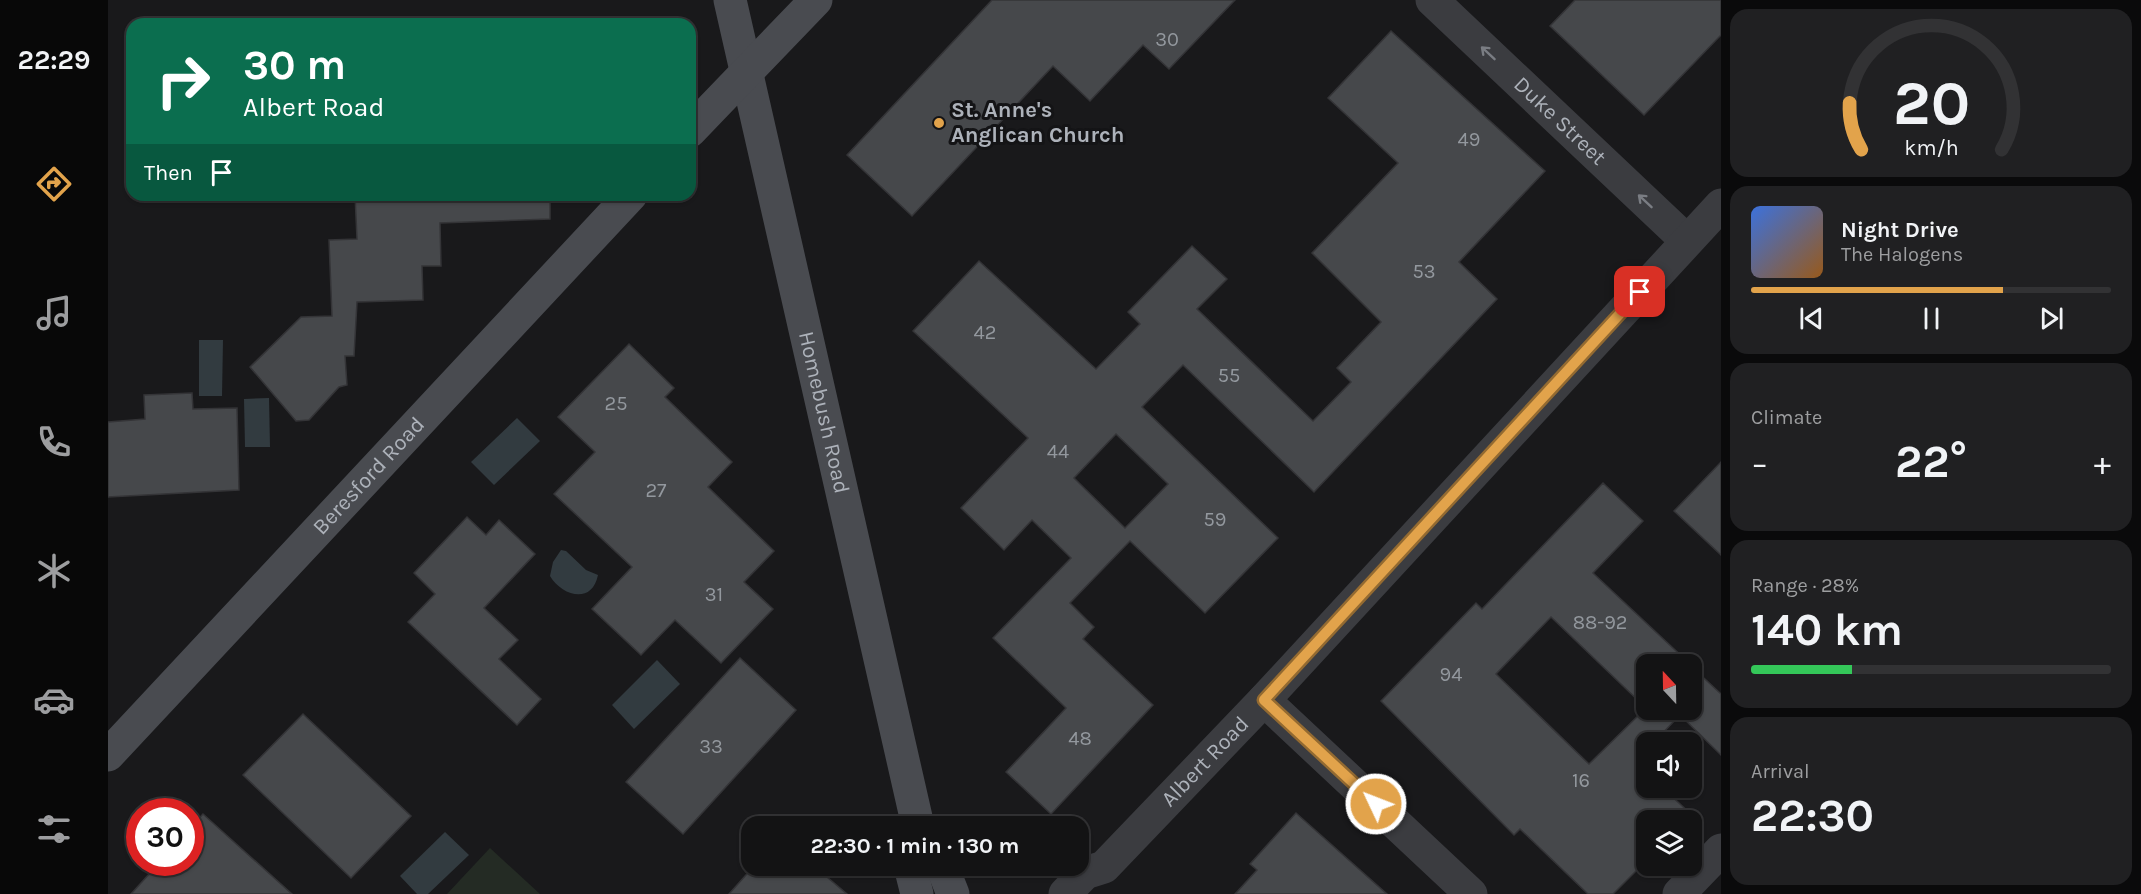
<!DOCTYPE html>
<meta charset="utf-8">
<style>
body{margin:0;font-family:Karla,sans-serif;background:#202022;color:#f1f3f6;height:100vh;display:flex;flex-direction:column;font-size:22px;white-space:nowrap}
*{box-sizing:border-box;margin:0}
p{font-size:20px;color:#9d9ea0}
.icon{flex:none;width:33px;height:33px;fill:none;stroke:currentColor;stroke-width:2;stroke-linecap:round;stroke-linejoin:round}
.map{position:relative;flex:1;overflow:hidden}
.sheet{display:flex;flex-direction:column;gap:9px;padding:9px;background:#0a0a0b;width:420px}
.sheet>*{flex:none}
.banner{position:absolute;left:18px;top:18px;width:570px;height:183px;border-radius:18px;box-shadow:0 2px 4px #0004,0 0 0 2px #323234;background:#0b6e4f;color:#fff;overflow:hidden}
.needle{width:39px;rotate:338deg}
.tools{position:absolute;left:1528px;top:654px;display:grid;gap:12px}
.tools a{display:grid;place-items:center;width:66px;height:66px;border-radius:12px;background:#131314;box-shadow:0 2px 4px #0004,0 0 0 2px #323234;font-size:30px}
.speed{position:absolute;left:18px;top:798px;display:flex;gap:12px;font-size:30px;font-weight:700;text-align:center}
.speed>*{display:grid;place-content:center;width:78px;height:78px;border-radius:50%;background:#131314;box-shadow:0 2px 4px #0004,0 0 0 2px #323234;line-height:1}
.speed .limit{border:9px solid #d22;background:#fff;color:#111}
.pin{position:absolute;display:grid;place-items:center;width:51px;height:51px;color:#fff;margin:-26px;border-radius:12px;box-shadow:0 3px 9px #0006}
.me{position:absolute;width:66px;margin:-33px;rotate:313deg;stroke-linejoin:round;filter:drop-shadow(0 0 4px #0008)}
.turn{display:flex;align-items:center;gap:21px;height:126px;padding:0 18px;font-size:27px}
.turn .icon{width:78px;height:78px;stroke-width:2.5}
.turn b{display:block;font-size:42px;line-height:51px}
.then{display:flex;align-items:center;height:57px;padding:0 18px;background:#0003;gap:12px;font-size:22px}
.big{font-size:45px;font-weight:700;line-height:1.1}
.sheet .card{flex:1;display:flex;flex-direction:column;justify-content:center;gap:9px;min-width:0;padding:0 21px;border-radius:18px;background:#202022}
.sheet .dial{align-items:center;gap:0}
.dial svg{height:156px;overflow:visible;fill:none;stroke:#323234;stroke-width:7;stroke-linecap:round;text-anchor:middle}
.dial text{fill:#f1f3f6;stroke:none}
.song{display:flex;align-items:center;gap:18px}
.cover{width:72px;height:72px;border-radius:9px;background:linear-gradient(135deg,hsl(220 70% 55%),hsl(30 70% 35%))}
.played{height:6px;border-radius:3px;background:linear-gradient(90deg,#e2a34b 70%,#323234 70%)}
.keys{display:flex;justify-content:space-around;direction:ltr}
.heat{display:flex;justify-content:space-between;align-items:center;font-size:33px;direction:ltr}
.charge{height:9px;border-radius:4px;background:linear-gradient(90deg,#34c759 28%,#323234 0)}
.trip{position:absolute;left:633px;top:816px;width:348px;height:60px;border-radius:18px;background:#131314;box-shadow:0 2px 4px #0004,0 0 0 2px #323234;font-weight:700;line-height:60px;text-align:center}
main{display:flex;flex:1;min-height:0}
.tab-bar{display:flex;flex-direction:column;width:108px;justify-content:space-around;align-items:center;background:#080808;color:#9d9ea0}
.tab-bar .icon{width:42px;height:42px}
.tab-bar .on{color:#e2a34b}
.tab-bar b{font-size:27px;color:#f1f3f6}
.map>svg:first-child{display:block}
.green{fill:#242b24}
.water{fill:#323b40}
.building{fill:#46484b;stroke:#343437;stroke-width:1.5;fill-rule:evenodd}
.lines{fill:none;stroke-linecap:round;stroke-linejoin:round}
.street{stroke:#3b3c40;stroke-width:33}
.secondary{stroke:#494b50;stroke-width:33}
.oneway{stroke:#7a7d83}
.route-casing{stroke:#936a31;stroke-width:15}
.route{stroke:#e2a34b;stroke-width:10}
.poi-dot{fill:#e2a34b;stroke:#141416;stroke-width:2}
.labels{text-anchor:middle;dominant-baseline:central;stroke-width:6;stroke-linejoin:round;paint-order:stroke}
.number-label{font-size:20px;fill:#93989e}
.poi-label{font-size:22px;font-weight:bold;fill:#adb2ba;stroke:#141416;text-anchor:start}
.street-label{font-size:22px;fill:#adb2ba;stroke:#141416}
</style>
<main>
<nav class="tab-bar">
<b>22:29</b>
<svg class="icon on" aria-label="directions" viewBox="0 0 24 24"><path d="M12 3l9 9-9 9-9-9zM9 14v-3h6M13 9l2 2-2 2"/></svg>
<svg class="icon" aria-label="music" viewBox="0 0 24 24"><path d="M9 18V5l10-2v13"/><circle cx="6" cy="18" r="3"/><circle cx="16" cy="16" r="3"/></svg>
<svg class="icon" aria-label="phone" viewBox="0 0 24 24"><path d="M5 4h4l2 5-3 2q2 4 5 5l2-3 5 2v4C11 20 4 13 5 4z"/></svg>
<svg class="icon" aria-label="climate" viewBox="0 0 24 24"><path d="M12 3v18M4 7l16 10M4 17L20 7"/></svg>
<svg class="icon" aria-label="car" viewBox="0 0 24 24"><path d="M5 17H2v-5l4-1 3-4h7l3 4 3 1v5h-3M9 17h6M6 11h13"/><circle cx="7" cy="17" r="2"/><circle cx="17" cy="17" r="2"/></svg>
<svg class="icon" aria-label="filters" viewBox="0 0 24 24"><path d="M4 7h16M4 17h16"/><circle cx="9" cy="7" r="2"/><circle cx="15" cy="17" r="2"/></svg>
</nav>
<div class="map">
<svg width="1613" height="894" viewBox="0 0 1613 894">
<rect width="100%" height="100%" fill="#19191b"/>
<polygon class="green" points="382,848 432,894 339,894"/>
<g class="water">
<polygon points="91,340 115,340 114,396 91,396"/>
<polygon points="161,398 162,447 137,447 136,399"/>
<polygon points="409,418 432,441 386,485 363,462"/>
<path d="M453,550l5,1 20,19 12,5c-6,30 -36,21 -48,1l3,-14z"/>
<polygon points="549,660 572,684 526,729 504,705"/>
<polygon points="337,832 361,855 320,894 309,894 292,876"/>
</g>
<g class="building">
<polygon points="884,0 1127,0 1061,69 1035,45 982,101 945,66 804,216 739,155"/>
<polygon points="1467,0 1613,0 1613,35 1536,115 1442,26"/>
<path d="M1283,31l154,140 -86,91 38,37 -183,193 -131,-127 -41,42 136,131 -73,75 -75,-72 -60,62 24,24 -11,12 70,66 -102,109 -45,-42 60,-64 -73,-70 78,-80 -39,-38 -28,30 -43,-42 67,-70 -115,-107 66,-70 117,108 44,-45 -12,-12 64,-66 35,33 -30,30 116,112 38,-39 -14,-14 44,-46 -69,-69 86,-90 -70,-65zM1008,434l52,50 -43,44 -51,-50z"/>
<polygon points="247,195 442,195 442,219 332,223 333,266 314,266 315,300 249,302 246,356 237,356 239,385 231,387 201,420 188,421 142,367 193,317 224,316 221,240 249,239"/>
<polygon points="521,344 566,388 557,397 624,462 600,487 666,551 636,582 665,609 613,663 567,620 533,655 484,609 524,567 446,494 487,452 450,417"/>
<polygon points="84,393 85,409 129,408 131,490 0,497 0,422 37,419 36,395"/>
<polygon points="1613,462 1613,555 1566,511"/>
<path d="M1495,483l40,38 -50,52 97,91h-43v46h45v-43l29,27v61l-41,-40 -26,27h-7v46h16l34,32h-50v40l-34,34h-25l-68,-65 -6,6 -133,-134 95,-98 6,6zM1443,617l95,91 -57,56 -93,-90z"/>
<polygon points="359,517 378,535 391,520 427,554 376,608 410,640 391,659 433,699 409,725 300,622 327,594 306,573"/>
<polygon points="632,658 688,710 575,834 518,782"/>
<polygon points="195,714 303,816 243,878 135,775"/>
<polygon points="1188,813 1279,894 1127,894 1149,870 1142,864"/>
<polygon points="95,814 184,894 23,894 52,862 82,862 82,828"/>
<polygon points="646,866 706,866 739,894 621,894"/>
</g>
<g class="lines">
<g class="street">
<path id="s1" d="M1324,0l255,241"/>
<polyline points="1156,700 1363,894"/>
<path id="s2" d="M957,894l20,-21 19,-6 160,-167 457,-495"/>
<polyline points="1571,894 1613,850"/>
</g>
<g class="secondary">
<path id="s3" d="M622,0l188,826"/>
<polyline points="582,131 708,0"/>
<path id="s4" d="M0,755l523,-560"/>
<polyline points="802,866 809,894"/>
<polyline points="834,866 845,894"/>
</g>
</g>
<defs><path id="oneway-shaft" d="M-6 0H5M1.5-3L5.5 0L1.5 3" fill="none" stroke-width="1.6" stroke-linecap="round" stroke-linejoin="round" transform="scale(1.5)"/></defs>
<g class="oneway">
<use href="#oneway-shaft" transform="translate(1380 53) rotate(-137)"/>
<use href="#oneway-shaft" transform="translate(1537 201) rotate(-137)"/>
</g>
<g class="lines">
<g class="route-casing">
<polyline id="route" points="1268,804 1156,700 1532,292"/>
</g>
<use href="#route" class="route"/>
</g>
<circle class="poi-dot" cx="831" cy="123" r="6"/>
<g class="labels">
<g class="number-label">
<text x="1059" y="39">30</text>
<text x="1361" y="139">49</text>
<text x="1316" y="271">53</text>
<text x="877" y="332">42</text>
<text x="1121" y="375">55</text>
<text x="508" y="403">25</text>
<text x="950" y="451">44</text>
<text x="548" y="490">27</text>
<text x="1107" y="519">59</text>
<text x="606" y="594">31</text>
<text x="1492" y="622">88-92</text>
<text x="1343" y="674">94</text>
<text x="972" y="738">48</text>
<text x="603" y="746">33</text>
<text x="1473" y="780">16</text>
</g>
<g class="poi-label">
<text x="843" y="110">St. Anne's<tspan x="843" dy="25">Anglican Church</tspan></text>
</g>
<g class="street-label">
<text stroke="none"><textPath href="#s1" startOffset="176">Duke Street</textPath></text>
<text stroke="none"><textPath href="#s3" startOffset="423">Homebush Road</textPath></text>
<text stroke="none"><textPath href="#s4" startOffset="382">Beresford Road</textPath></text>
<text stroke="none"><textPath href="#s2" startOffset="195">Albert Road</textPath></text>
</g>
</g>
</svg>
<div class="tools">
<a><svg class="needle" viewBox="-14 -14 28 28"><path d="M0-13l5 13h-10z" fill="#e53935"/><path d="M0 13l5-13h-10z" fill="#9d9ea0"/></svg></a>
<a><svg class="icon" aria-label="sound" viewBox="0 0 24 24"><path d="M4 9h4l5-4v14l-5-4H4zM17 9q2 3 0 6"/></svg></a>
<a><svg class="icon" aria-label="layers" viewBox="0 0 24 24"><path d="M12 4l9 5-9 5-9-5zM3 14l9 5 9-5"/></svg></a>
</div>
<div class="speed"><div class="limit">30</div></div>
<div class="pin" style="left:1532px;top:292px;background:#d93025"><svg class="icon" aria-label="arrive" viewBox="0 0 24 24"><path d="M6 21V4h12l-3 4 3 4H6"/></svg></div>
<svg class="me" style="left:1268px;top:804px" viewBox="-20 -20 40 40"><circle r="17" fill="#e2a34b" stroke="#fff" stroke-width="3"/><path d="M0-11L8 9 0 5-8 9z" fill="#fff"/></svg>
<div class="trip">22:30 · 1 min · 130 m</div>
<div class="banner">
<div class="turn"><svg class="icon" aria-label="right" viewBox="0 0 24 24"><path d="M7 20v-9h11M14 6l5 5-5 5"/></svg><div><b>30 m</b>Albert Road</div></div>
<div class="then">Then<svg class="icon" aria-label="arrive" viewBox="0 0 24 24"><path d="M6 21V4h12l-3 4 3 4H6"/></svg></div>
</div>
</div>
<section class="sheet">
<div class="card dial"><svg viewBox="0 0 100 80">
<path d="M14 69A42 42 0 1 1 86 69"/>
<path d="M14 69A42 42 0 0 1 8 45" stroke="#e2a34b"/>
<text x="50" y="56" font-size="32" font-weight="700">20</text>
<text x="50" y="72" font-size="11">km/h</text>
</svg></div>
<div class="card">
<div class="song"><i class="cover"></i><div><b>Night Drive</b><p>The Halogens</p></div></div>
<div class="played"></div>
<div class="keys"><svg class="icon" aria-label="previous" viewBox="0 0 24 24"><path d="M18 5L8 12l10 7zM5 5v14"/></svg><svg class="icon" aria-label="pause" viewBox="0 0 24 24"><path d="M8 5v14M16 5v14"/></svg><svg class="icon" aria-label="next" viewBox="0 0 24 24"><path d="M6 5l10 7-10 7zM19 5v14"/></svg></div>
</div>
<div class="card"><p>Climate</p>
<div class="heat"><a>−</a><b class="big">22°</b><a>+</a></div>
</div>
<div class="card"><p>Range · 28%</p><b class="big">140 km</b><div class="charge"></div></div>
<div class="card"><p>Arrival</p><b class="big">22:30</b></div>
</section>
</main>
